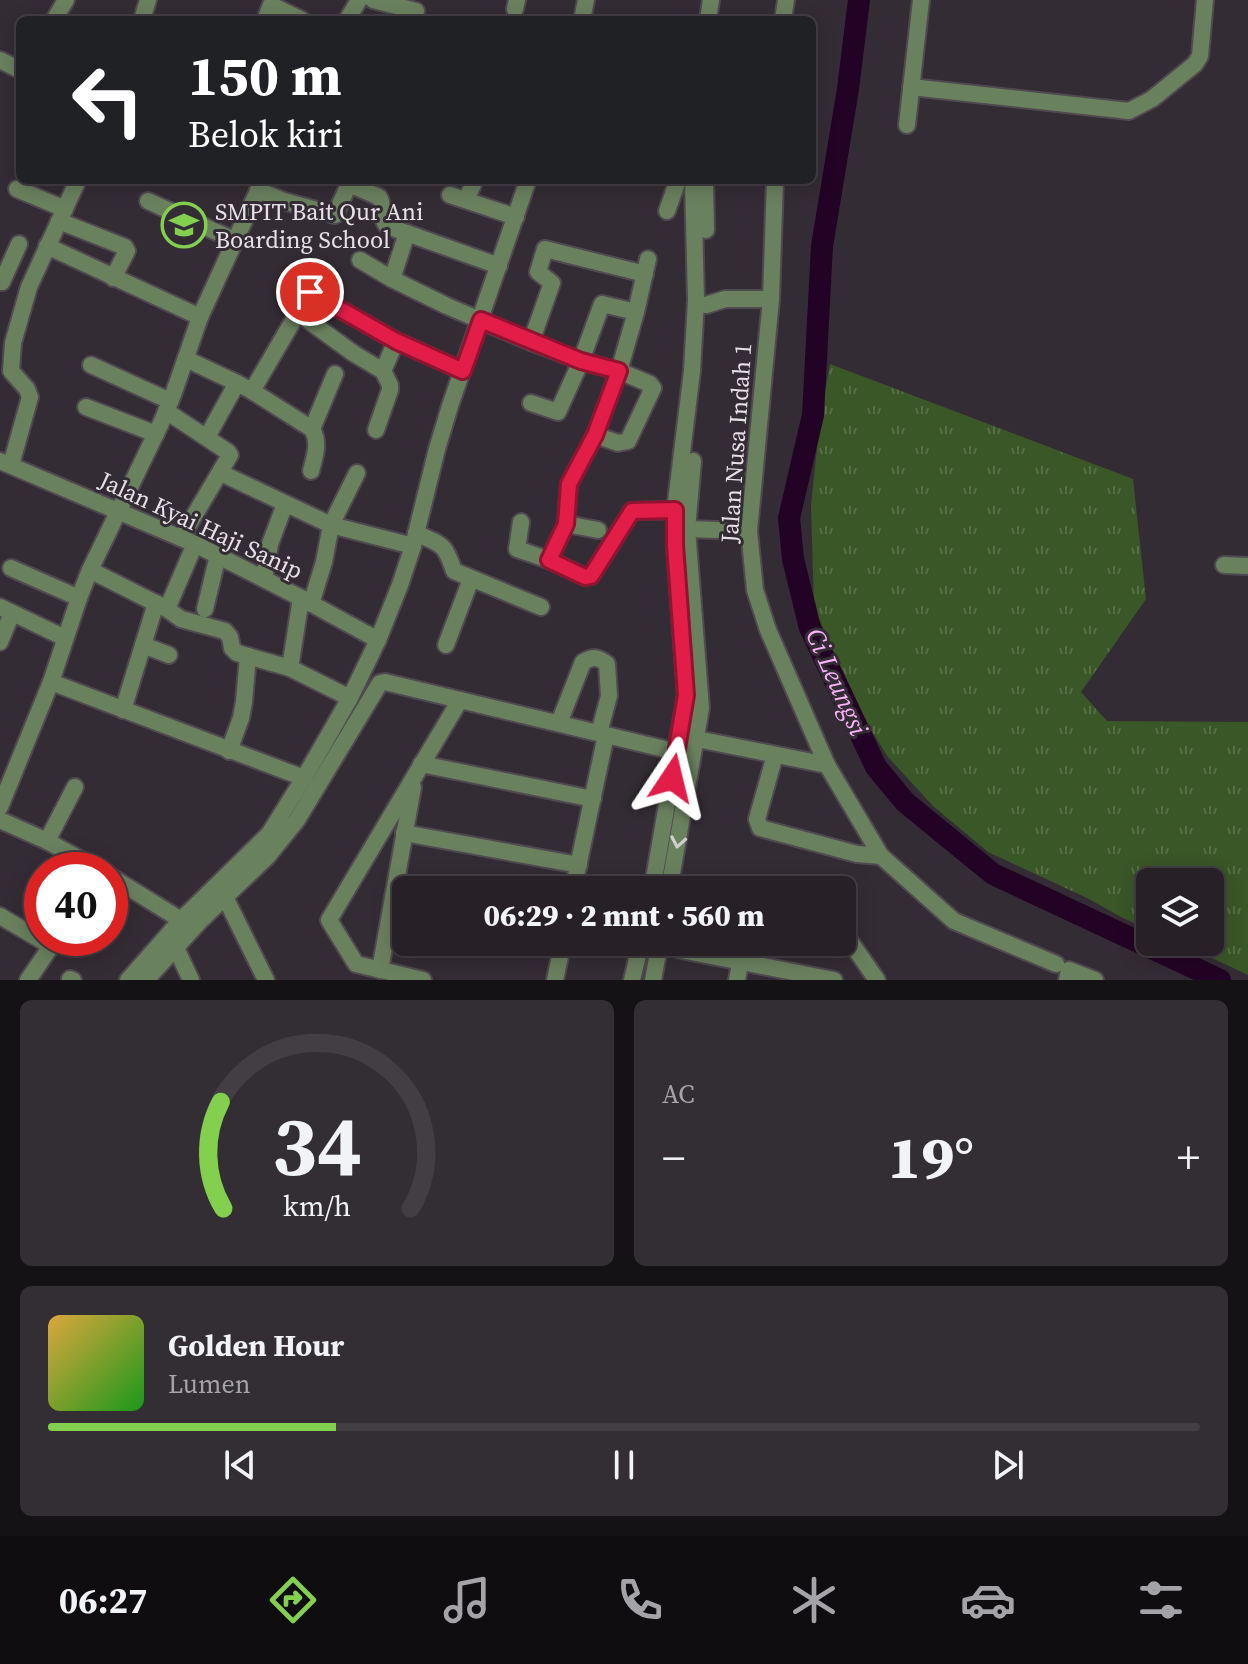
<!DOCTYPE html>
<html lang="id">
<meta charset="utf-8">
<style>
body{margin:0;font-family:"Source Serif 4",serif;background:#332e33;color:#f1f3f6;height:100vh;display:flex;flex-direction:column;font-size:30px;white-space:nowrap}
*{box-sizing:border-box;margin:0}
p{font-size:26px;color:#a4a3a7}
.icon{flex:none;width:44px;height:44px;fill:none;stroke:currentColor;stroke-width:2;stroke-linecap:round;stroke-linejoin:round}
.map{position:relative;height:980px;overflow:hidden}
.sheet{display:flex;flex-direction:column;gap:20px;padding:20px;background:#151215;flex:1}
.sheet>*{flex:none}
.top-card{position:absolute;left:16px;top:16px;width:800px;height:168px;border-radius:12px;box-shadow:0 4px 20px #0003,0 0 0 2px #433e44;background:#202124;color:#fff;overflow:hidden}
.buttons{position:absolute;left:1136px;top:868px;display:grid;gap:16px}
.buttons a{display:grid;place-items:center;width:88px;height:88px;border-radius:12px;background:#272127;box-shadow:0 4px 20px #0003,0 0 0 2px #433e44;font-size:40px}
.speed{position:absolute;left:24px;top:852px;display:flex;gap:16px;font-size:40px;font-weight:700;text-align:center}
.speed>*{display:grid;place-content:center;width:104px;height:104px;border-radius:50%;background:#272127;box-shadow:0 4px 20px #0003,0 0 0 2px #433e44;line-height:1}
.speed .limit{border:12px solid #d22;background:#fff;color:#111}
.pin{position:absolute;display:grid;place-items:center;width:68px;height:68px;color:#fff;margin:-34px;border:4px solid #fff;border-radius:50%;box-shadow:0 2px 8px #0007}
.me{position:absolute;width:88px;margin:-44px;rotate:10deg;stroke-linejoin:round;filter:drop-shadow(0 0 6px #0008)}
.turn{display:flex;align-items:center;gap:28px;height:168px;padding:0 40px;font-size:36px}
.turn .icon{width:104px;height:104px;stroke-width:2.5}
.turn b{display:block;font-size:56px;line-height:68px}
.big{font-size:60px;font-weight:800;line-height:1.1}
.sheet .card{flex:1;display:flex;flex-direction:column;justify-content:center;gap:12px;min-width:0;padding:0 28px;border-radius:12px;background:#332e33}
.sheet .dial{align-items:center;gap:0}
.dial svg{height:208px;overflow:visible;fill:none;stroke:#433e44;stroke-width:7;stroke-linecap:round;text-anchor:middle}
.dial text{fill:#f1f3f6;stroke:none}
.song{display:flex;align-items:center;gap:24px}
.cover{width:96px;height:96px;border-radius:12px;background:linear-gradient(135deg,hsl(40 70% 55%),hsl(120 70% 35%))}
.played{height:8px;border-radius:4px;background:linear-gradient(90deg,#83d04f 25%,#433e44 25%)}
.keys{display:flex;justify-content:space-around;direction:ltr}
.heat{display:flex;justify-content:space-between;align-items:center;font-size:44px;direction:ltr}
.sheet .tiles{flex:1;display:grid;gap:20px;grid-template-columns:1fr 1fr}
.card:last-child{grid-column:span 2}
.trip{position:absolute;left:392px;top:876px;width:464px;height:80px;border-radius:12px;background:#272127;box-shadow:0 4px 20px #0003,0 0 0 2px #433e44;font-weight:800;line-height:80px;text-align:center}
.tabs{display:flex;height:128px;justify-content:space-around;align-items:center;background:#100d10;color:#a4a3a7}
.tabs .icon{width:56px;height:56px}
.tabs .on{color:#83d04f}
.tabs b{font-size:36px;color:#f1f3f6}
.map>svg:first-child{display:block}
.grass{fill:url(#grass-tufts)}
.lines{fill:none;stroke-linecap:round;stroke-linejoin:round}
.river{stroke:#230325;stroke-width:22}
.minor-casing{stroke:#514951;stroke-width:20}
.minor{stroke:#6a815e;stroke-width:16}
.oneway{stroke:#cececc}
.route-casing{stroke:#92132f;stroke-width:20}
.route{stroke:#e11d48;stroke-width:14}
.labels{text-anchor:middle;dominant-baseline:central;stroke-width:6;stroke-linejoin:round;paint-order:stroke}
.poi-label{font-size:24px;fill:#e7e1e7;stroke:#342c34;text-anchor:start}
.street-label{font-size:24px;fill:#e7e1e7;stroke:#342c34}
.water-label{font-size:26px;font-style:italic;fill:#fbb2fd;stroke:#342c34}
</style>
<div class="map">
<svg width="1248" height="980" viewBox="0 0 1248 980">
<defs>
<pattern id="grass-tufts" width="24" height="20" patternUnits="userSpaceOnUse" patternTransform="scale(2)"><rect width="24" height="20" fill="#3a5727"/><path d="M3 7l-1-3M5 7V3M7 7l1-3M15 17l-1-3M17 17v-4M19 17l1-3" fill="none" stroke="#566f46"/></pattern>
</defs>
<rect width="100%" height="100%" fill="#342c34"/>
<polygon class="grass" points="830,364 1133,479 1146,599 1081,692 1107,721 1248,722 1248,975 1178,942 1210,942 1210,882 1150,882 1150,930 1123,918 1087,898 988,852 933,806 888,757 858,709 814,607 811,505 820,419"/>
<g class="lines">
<polyline class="river" points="859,0 848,89 822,246 813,415 789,518 793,559 810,628 876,767 905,802 993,874 1220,980"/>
<g class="minor-casing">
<g id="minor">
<polyline points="373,0 416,11"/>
<polyline points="515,9 517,0"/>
<polyline points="54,20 66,0"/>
<polyline points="142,20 148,0"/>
<polyline points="265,20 271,5 302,20"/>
<polyline points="347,20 359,0"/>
<polyline points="582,20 586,0"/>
<polyline points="708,20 711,0"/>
<polyline points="783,20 786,0"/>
<polyline points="0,60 20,70"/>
<polyline points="911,87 1129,111 1152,99 1195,64 1200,56 1205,0"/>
<polyline points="907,125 921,0"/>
<polyline points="263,180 200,317 173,395 162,421 90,570 79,598 51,682 304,778"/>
<polyline points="705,180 706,230"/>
<polyline points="775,180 771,299 749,531 755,590 768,630 827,765 881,856 954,921 1056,964"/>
<path d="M349,184l30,13c6,9 1,21 8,29l112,40"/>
<polyline points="17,189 65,209"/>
<polyline points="258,190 284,201 335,215 351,180"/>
<polyline points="450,195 516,217"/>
<polyline points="466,200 475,180"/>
<polyline points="148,201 234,240"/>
<polyline points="667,211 678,180"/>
<polyline points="59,221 125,247 127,251 113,278"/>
<polyline points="47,246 200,317"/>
<polyline points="648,259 636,312 619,371 595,435 569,484 566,524 549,560 585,577 591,576 632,511 675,510"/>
<polyline points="360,260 392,279 447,306 531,342 581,361 619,371 650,384 653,388 628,441 618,443 595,435"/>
<polyline points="392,279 407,233"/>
<polyline points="2,282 19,244"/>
<polyline points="706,305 725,299 771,299"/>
<polyline points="298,313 353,353 383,371 390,385 390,390 376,430"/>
<polyline points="396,341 463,371"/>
<polyline points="531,342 552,283 538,272 545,249 645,274"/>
<polyline points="186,359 237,383 207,437"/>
<polyline points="91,365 170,401"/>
<polyline points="237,383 252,391 312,429 335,374"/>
<polyline points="252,391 310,292 396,341 383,371"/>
<polyline points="531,403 558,412 581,361 602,304 636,312"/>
<polyline points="86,407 156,434"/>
<polyline points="166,411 228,452 230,455 181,538"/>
<polyline points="0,461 195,544 301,598 378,640"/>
<polyline points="11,465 30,397 27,389 11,371 13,343 29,287 78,180"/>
<path d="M311,471c4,-16 9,-28 1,-42"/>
<polyline points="221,473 331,525 413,546"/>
<polyline points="521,522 517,549 549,560"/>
<polyline points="566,524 598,530"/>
<polyline points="687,529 749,531"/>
<path d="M416,533c27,13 28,9 38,38l87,36"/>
<polyline points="1224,565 1248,566"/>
<polyline points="11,568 79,598"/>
<polyline points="90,570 167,609 181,619 225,631 230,637 232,648 237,653 290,668 301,598"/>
<polyline points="264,579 270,544 285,504"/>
<polyline points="311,604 324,562 331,525 357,473"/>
<polyline points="0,607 65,638"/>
<polyline points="167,609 195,544"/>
<polyline points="205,609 218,555"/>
<polyline points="0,642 12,613"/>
<polyline points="143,645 169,655"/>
<polyline points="446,645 471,579"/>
<polyline points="290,668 350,698"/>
<polyline points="123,710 156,603"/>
<path d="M559,723l24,-61c11,-6 15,-5 24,2l2,32 -10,37"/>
<polyline points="697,739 827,765"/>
<polyline points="229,751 241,718 244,702 248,656"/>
<polyline points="775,755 757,819 760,828 857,854 881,856"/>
<polyline points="421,764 593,799"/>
<polyline points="0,807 51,682"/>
<polyline points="0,820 47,841 100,870"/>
<polyline points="404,833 579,865"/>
<polyline points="47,841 75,787"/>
<polyline points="110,876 181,920"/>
<polyline points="573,890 606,735"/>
<polyline points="652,890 686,695 675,545 675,510 692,371 696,300 693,180"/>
<polyline points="669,890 701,708 687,529 693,461"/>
<polyline points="225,897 266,980"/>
<polyline points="0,916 51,946"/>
<polyline points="842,930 877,980"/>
<polyline points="660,944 686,951 834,980"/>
<polyline points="176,948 191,980"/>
<polyline points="380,970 413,787"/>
<polyline points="70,979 73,980"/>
<polyline points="28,980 56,939"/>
<polyline points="128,980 181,920 269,834 304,778 350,698 378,640 400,585 413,546 437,449 450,406 528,180"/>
<polyline points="146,980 200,921 268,856 297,820 380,683 385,682 677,752"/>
<polyline points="423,980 356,964 329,920 460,700"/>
<polyline points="555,980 563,942"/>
<polyline points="632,980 641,942"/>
<polyline points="653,980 660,942"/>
<polyline points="737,980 744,942"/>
<polyline points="1067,980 1069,970 1095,980"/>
</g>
</g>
<use href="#minor" class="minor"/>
</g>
<defs><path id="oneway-chevron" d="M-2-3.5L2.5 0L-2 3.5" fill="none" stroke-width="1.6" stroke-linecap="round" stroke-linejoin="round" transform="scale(2)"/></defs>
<use class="oneway" href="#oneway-chevron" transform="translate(678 842) rotate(100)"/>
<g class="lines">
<g class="route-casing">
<polyline id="route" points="310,292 396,341 463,371 481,320 581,361 619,371 595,435 569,484 566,524 549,560 585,577 591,576 632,511 675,510 675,545 686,695 672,778"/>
</g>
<use href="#route" class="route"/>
</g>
<defs>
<g id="school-ring" transform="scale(2.3)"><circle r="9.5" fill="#342c34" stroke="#83d04f" stroke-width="1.5"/><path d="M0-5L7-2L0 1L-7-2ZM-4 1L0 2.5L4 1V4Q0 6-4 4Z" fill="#83d04f"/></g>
</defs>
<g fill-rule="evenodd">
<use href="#school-ring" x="184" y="225"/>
</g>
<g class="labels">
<g class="poi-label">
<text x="215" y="211">SMPIT Bait Qur Ani<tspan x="215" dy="28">Boarding School</tspan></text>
</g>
<g class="street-label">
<text transform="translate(736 443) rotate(-86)">Jalan Nusa Indah 1</text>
<text transform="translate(201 525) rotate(25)">Jalan Kyai Haji Sanip</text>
</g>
<g class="water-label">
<text transform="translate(837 682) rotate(66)">Ci Leungsi</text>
</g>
</g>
</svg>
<div class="buttons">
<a><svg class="icon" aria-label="layers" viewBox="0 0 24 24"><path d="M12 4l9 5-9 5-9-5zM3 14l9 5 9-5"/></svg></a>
</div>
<div class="speed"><div class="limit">40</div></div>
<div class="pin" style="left:310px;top:292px;background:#d93025"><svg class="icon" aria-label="arrive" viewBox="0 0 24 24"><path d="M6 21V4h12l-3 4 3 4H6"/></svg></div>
<svg class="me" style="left:672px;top:778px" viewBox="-20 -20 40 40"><path d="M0-17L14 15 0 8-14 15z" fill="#e11d48" stroke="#fff" stroke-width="4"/></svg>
<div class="trip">06:29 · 2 mnt · 560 m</div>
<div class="top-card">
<div class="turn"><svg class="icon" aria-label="left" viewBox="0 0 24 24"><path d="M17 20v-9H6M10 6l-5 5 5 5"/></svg><div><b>150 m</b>Belok kiri</div></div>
</div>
</div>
<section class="sheet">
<div class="tiles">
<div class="card dial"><svg viewBox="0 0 100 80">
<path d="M14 69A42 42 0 1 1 86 69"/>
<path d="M14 69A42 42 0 0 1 13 28" stroke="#83d04f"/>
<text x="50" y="56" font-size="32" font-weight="700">34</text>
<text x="50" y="72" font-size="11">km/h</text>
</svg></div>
<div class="card"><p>AC</p>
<div class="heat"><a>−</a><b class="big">19°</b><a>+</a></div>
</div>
<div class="card">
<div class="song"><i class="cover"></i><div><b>Golden Hour</b><p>Lumen</p></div></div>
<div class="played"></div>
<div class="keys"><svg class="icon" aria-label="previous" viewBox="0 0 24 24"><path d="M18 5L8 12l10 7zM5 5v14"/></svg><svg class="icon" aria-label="pause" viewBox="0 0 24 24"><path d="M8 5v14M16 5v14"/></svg><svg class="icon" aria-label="next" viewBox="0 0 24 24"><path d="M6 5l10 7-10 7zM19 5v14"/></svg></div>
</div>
</div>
</section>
<nav class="tabs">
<b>06:27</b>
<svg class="icon on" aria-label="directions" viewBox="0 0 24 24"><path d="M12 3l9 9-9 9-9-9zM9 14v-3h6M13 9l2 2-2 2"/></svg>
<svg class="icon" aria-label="music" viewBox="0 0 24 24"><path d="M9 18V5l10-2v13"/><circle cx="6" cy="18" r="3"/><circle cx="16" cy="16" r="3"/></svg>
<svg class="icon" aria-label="phone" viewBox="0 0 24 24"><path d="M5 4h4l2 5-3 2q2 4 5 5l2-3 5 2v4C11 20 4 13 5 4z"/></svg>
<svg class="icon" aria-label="climate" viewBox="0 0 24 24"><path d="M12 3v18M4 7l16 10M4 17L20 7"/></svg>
<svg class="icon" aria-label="car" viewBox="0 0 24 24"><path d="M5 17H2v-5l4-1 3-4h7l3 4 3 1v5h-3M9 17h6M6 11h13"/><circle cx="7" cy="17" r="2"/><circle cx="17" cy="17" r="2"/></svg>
<svg class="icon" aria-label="filters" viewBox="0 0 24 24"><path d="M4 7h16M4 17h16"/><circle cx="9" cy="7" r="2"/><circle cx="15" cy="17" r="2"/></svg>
</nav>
